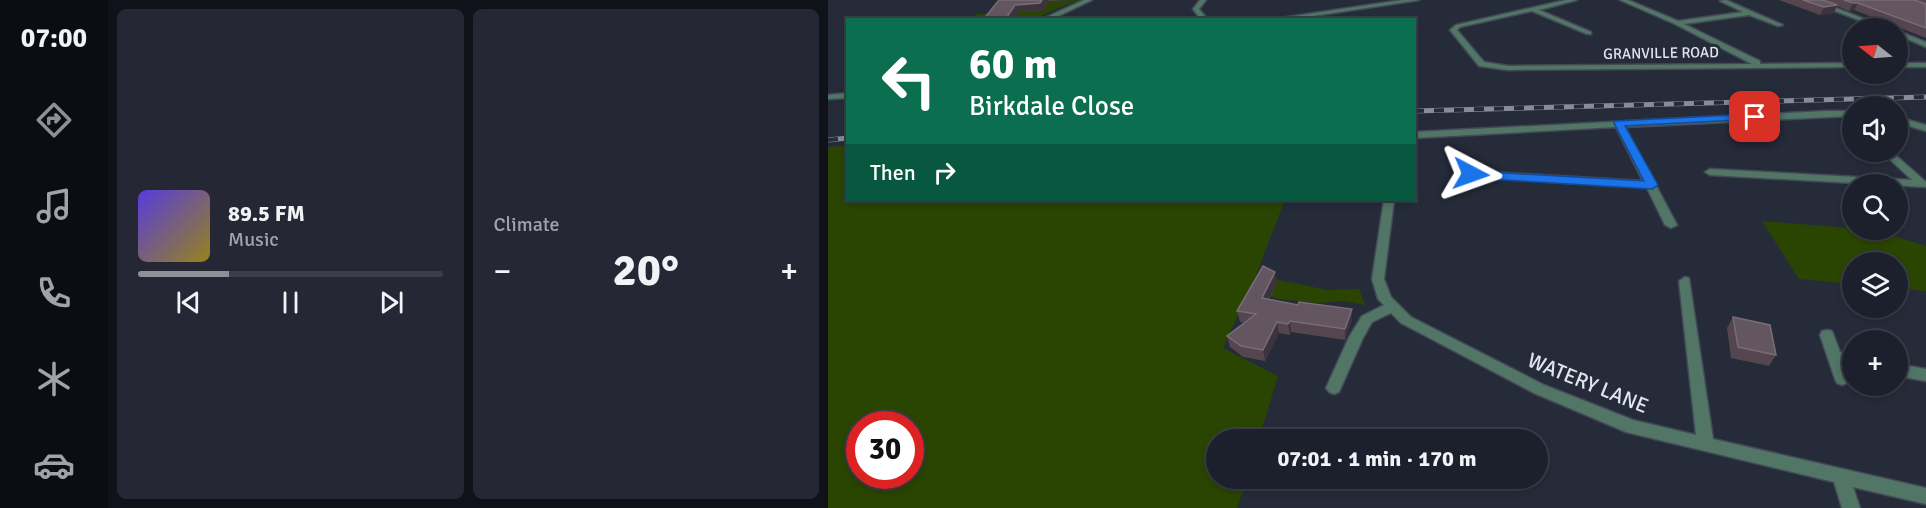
<!DOCTYPE html>
<meta charset="utf-8">
<style>
body{margin:0;font-family:Signika,sans-serif;background:#252834;color:#f1f3f6;height:100vh;display:flex;flex-direction:column;font-size:22px;white-space:nowrap}
*{box-sizing:border-box;margin:0}
p{font-size:20px;color:#a0a3a9}
.icon{flex:none;width:33px;height:33px;fill:none;stroke:currentColor;stroke-width:2;stroke-linecap:round;stroke-linejoin:round}
.map{position:relative;flex:1;overflow:hidden}
.drawer{display:flex;flex-direction:column;gap:9px;padding:9px;background:#0f1218;width:720px}
.drawer>*{flex:none}
.guide{position:absolute;left:18px;top:18px;width:570px;height:183px;border-radius:0px;box-shadow:0 3px 9px #0003,0 0 0 2px #3a3e48;background:#0b6e4f;color:#fff;overflow:hidden}
.needle{width:39px;rotate:287deg}
.tools{position:absolute;left:1014px;top:18px;display:grid;gap:12px}
.tools a{display:grid;place-items:center;width:66px;height:66px;border-radius:50%;background:#1c202c;box-shadow:0 3px 9px #0003,0 0 0 2px #3a3e48;font-size:30px}
.speed{position:absolute;left:18px;top:411px;display:flex;gap:12px;font-size:30px;font-weight:700;text-align:center}
.speed>*{display:grid;place-content:center;width:78px;height:78px;border-radius:50%;background:#1c202c;box-shadow:0 3px 9px #0003,0 0 0 2px #3a3e48;line-height:1}
.speed .limit{border:9px solid #d22;background:#fff;color:#111}
.pin{position:absolute;display:grid;place-items:center;width:51px;height:51px;color:#fff;margin:-26px;border-radius:12px;box-shadow:0 3px 9px #0006}
.me{position:absolute;width:66px;margin:-33px;rotate:94deg;stroke-linejoin:round;filter:drop-shadow(0 0 4px #0008)}
.turn{display:flex;align-items:center;gap:21px;height:126px;padding:0 24px;font-size:27px}
.turn .icon{width:78px;height:78px;stroke-width:2.5}
.turn b{display:block;font-size:42px;line-height:51px}
.then{display:flex;align-items:center;height:57px;padding:0 24px;background:#0003;gap:12px;font-size:22px}
.big{font-size:45px;font-weight:700;line-height:1.1}
.drawer .card{flex:1;display:flex;flex-direction:column;justify-content:center;gap:9px;min-width:0;padding:0 21px;border-radius:9px;background:#252834}
.song{display:flex;align-items:center;gap:18px}
.cover{width:72px;height:72px;border-radius:9px;background:linear-gradient(135deg,hsl(250 70% 55%),hsl(50 70% 35%))}
.played{height:6px;border-radius:3px;background:linear-gradient(90deg,#8c9099 30%,#3a3e48 30%)}
.keys{display:flex;justify-content:space-around;direction:ltr}
.heat{display:flex;justify-content:space-between;align-items:center;font-size:33px;direction:ltr}
.drawer .tiles{flex:1;display:grid;gap:9px;grid-template-columns:repeat(2,1fr)}
.trip{position:absolute;left:378px;top:429px;width:342px;height:60px;border-radius:30px;background:#1c202c;box-shadow:0 3px 9px #0003,0 0 0 2px #3a3e48;font-weight:700;line-height:60px;text-align:center}
main{display:flex;flex:1;min-height:0}
.tab-bar{display:flex;flex-direction:column;width:108px;justify-content:space-around;align-items:center;background:#0b0d12;color:#a0a3a9}
.tab-bar .icon{width:42px;height:42px}
.tab-bar .selected{color:#8c9099}
.tab-bar b{font-size:27px;color:#f1f3f6}
.map>svg:first-child{display:block}
.green{fill:#2a4501;fill-rule:evenodd}
.lines{fill:none;stroke-linecap:round;stroke-linejoin:round}
.minor-casing{stroke:#444957;stroke-width:3}
.minor{fill:#517665;fill-rule:evenodd}
.rail-casing{stroke:#888c99;stroke-width:5}
.rail{stroke:#262b3a;stroke-width:4;stroke-dasharray:10;stroke-linecap:butt}
.wall{fill:#55454f}
.shaded-wall{fill:#3c333f}
.building{fill:#645660;stroke:#776d77;stroke-width:1.5}
.route{fill:#1a73e8;stroke:#114b97;stroke-width:1.5}
.labels{text-anchor:middle;dominant-baseline:central;stroke-width:6;stroke-linejoin:round;paint-order:stroke}
.far-street-label{font-size:15px;fill:#e1e5ef;stroke:#262b3a}
.near-street-label{font-size:21px;fill:#e1e5ef;stroke:#262b3a}
</style>
<main>
<nav class="tab-bar">
<b>07:00</b>
<svg class="icon selected" aria-label="directions" viewBox="0 0 24 24"><path d="M12 3l9 9-9 9-9-9zM9 14v-3h6M13 9l2 2-2 2"/></svg>
<svg class="icon" aria-label="music" viewBox="0 0 24 24"><path d="M9 18V5l10-2v13"/><circle cx="6" cy="18" r="3"/><circle cx="16" cy="16" r="3"/></svg>
<svg class="icon" aria-label="phone" viewBox="0 0 24 24"><path d="M5 4h4l2 5-3 2q2 4 5 5l2-3 5 2v4C11 20 4 13 5 4z"/></svg>
<svg class="icon" aria-label="climate" viewBox="0 0 24 24"><path d="M12 3v18M4 7l16 10M4 17L20 7"/></svg>
<svg class="icon" aria-label="car" viewBox="0 0 24 24"><path d="M5 17H2v-5l4-1 3-4h7l3 4 3 1v5h-3M9 17h6M6 11h13"/><circle cx="7" cy="17" r="2"/><circle cx="17" cy="17" r="2"/></svg>
</nav>
<section class="drawer">
<div class="tiles">
<div class="card">
<div class="song"><i class="cover"></i><div><b>89.5 FM</b><p>Music</p></div></div>
<div class="played"></div>
<div class="keys"><svg class="icon" aria-label="previous" viewBox="0 0 24 24"><path d="M18 5L8 12l10 7zM5 5v14"/></svg><svg class="icon" aria-label="pause" viewBox="0 0 24 24"><path d="M8 5v14M16 5v14"/></svg><svg class="icon" aria-label="next" viewBox="0 0 24 24"><path d="M6 5l10 7-10 7zM19 5v14"/></svg></div>
</div>
<div class="card"><p>Climate</p>
<div class="heat"><a>−</a><b class="big">20°</b><a>+</a></div>
</div>
</div>
</section>
<div class="map">
<svg width="1098" height="508" viewBox="0 0 1098 508">
<rect width="100%" height="100%" fill="#262b3a"/>
<g class="green">
<polygon points="253,0 230,8 207,19 142,20 148,14 189,11 221,1"/>
<path d="M19,146l1,54h437l-29,75 71,15 32,-1 6,16 -21,-4 -27,2 -38,-4 -19,-7 -14,5 -23,51 55,28 -19,63 -43,1v38l31,1 -10,29h-409v-361zM32,424h50v52h-50z"/>
<polygon points="934,221 1047,230 1098,246 1098,291 1070,288 1070,262 1024,262 1024,284 971,279"/>
</g>
<g class="lines">
<g class="minor-casing">
<g id="minor">
<polygon points="256,0 264,0 222,20 212,20"/>
<polygon points="372,0 378,0 371,9 380,20 373,20 365,9"/>
<polygon points="575,0 591,0 459,20 438,20"/>
<polygon points="738,0 749,0 711,10 763,32 763,34 759,34 704,11 632,27 629,30 656,62 680,66 924,64 847,24 792,0 800,0 850,21 915,12 892,1 898,0 955,25 950,26 921,15 856,24 932,61 932,64 1024,63 1024,67 680,70 651,66 622,30 628,25"/>
<polygon points="978,0 987,0 1060,28 1052,28"/>
<polygon points="1070,31 1098,42 1098,47 1070,35"/>
<rect x="1070" y="63" width="28" height="4"/>
<polygon points="20,93 20,98 0,99 0,95"/>
<polygon points="998,111 1024,111 1024,116 797,127 849,225 843,228 837,225 819,188 643,177 638,174 643,171 815,181 788,127 586,138 586,132"/>
<polygon points="1070,117 1098,125 1098,131 1070,123"/>
<polygon points="1054,152 1064,152 1098,182 1098,187 882,175 877,172 882,169 1084,180"/>
<polygon points="556,200 566,200 556,279 563,297 583,317 716,385 805,420 868,435 851,281 857,277 861,278 885,439 1098,488 1098,504 1025,487 1032,508 1014,508 1006,482 798,432 706,393 573,323 563,313 544,322 535,338 511,392 506,394 501,392 498,388 521,337 534,316 556,305 550,299 544,279"/>
<polygon points="999,330 1004,331 1012,352 1024,355 1024,365 1016,364 1021,379 1019,383 1014,385 1009,383 1007,379 992,335 994,331"/>
<polygon points="1070,364 1098,369 1098,381 1070,376"/>
</g>
</g>
<use href="#minor" class="minor"/>
<g class="rail-casing">
<g id="rail">
<polyline points="586,111 1098,97"/>
<polyline points="0,140 20,138"/>
</g>
</g>
<use href="#rail" class="rail"/>
</g>
<g class="wall">
<polygon points="171,0 245,0 221,1 215,11 190,12 185,20 155,20"/>
<polygon points="951,0 1098,0 1098,38 1026,10 1021,11 1009,6 1006,13 992,15"/>
<polygon points="449,283 441,300 470,305 524,309 524,320 517,340 463,332 462,335 451,333 437,361 415,357 402,347 399,336 417,323 412,322 409,311"/>
<polygon points="905,317 948,355 941,366 903,358 899,328"/>
</g>
<g class="shaded-wall">
<polygon points="214,0 220,0 221,1 215,11 190,12 185,20 177,20 187,5"/>
<polygon points="1025,3 1030,3 1026,10 1021,11"/>
<polygon points="1009,5 1006,13 992,15 996,7"/>
<polygon points="447,272 449,283 436,309 434,298"/>
<polygon points="524,309 524,320 517,340 517,329"/>
<polygon points="462,321 463,332 462,335 460,324"/>
<polygon points="449,322 451,333 437,361 435,350"/>
</g>
<g class="building">
<polygon points="171,0 214,0 212,3 187,5 177,20 155,20"/>
<polygon points="975,0 995,0 1009,5 996,7"/>
<polygon points="1016,0 1086,0 1098,4 1098,28 1030,3 1025,3"/>
<polygon points="435,266 447,272 434,298 470,305 471,302 524,309 517,329 462,321 460,324 449,322 435,350 413,346 399,336 428,314 409,311"/>
<polygon points="905,317 942,325 948,355 910,347"/>
</g>
<polygon class="route" points="927,114 931,114 931,119 797,126 830,185 824,189 643,178 637,174 643,171 816,181 786,123 787,121"/>
<g class="labels">
<g class="far-street-label">
<text transform="translate(833 53) rotate(-1)">GRANVILLE ROAD</text>
</g>
<g class="near-street-label">
<text transform="translate(760 383) rotate(22)">WATERY LANE</text>
</g>
</g>
</svg>
<div class="tools">
<a><svg class="needle" viewBox="-14 -14 28 28"><path d="M0-13l5 13h-10z" fill="#e53935"/><path d="M0 13l5-13h-10z" fill="#a0a3a9"/></svg></a>
<a><svg class="icon" aria-label="sound" viewBox="0 0 24 24"><path d="M4 9h4l5-4v14l-5-4H4zM17 9q2 3 0 6"/></svg></a>
<a><svg class="icon" aria-label="search" viewBox="0 0 24 24"><circle cx="10" cy="10" r="6"/><path d="M15 15l6 6"/></svg></a>
<a><svg class="icon" aria-label="layers" viewBox="0 0 24 24"><path d="M12 4l9 5-9 5-9-5zM3 14l9 5 9-5"/></svg></a>
<a>+</a>
</div>
<div class="speed"><div class="limit">30</div></div>
<div class="pin" style="left:927px;top:117px;background:#d93025"><svg class="icon" aria-label="arrive" viewBox="0 0 24 24"><path d="M6 21V4h12l-3 4 3 4H6"/></svg></div>
<svg class="me" style="left:643px;top:174px" viewBox="-20 -20 40 40"><path d="M0-17L14 15 0 8-14 15z" fill="#1a73e8" stroke="#fff" stroke-width="4"/></svg>
<div class="trip">07:01 · 1 min · 170 m</div>
<div class="guide">
<div class="turn"><svg class="icon" aria-label="left" viewBox="0 0 24 24"><path d="M17 20v-9H6M10 6l-5 5 5 5"/></svg><div><b>60 m</b>Birkdale Close</div></div>
<div class="then">Then<svg class="icon" aria-label="right" viewBox="0 0 24 24"><path d="M7 20v-9h11M14 6l5 5-5 5"/></svg></div>
</div>
</div>
</main>
